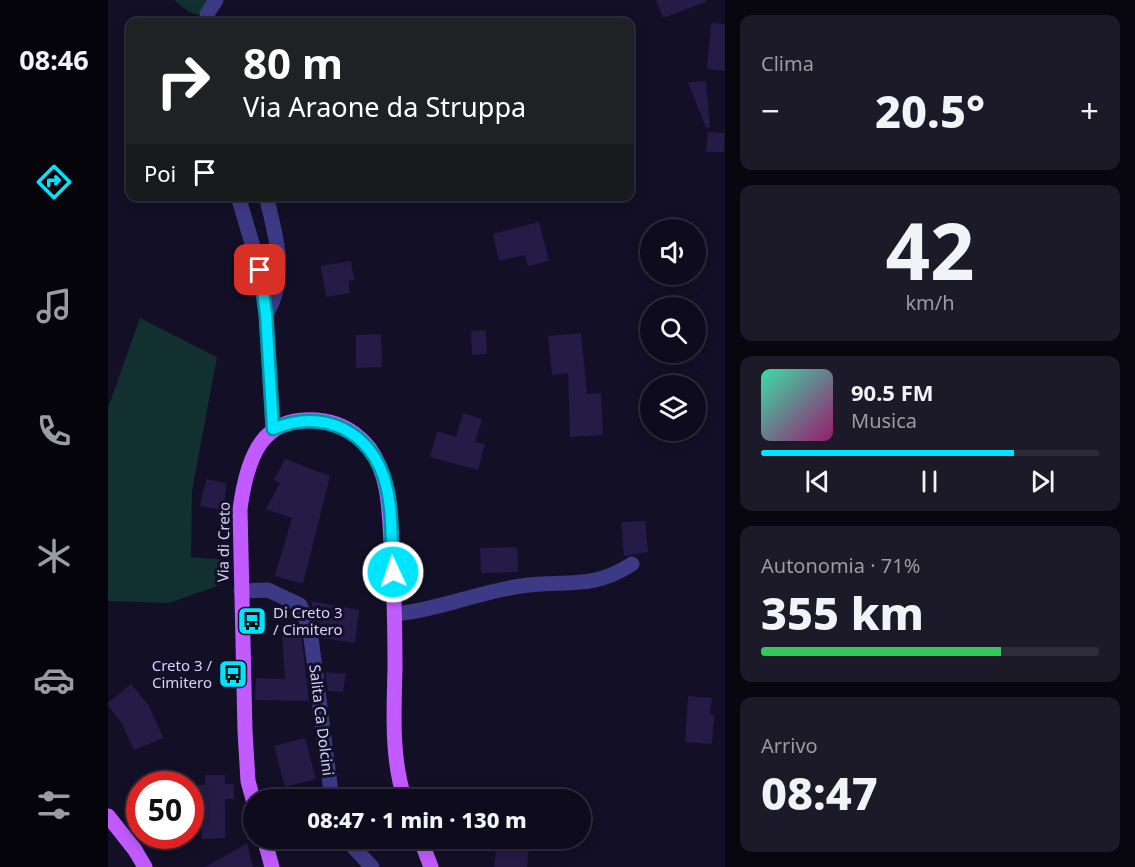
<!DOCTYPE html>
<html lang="it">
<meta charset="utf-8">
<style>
body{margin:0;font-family:"Noto Sans",sans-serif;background:#1c1929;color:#f1f3f6;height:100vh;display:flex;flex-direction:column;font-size:22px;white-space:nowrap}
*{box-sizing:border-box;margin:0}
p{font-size:20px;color:#9b9ba3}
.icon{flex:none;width:33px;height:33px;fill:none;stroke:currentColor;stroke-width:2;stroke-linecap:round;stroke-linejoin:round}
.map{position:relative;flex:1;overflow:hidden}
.details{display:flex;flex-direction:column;gap:15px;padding:15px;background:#08060f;width:410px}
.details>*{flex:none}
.hud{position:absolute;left:18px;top:18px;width:508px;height:183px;border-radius:12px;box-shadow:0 3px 15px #0003,0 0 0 2px #2e2b3b;background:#202124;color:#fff;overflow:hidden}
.tools{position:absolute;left:532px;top:219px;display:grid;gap:12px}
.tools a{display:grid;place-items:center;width:66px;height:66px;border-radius:50%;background:#0e0b1c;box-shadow:0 3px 15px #0003,0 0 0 2px #2e2b3b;font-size:30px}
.speed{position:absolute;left:18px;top:771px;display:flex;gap:12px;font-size:30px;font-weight:700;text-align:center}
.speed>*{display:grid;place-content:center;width:78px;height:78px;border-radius:50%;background:#0e0b1c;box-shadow:0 3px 15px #0003,0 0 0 2px #2e2b3b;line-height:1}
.speed .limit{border:9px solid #d22;background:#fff;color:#111}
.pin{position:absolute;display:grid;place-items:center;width:51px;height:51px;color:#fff;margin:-26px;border-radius:12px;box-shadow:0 3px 9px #0006}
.me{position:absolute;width:66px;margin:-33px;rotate:357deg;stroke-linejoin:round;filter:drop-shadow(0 0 4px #0008)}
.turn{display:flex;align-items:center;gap:21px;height:126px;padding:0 18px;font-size:27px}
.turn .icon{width:78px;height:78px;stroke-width:2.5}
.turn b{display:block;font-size:42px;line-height:51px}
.then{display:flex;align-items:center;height:57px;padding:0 18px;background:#0003;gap:12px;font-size:22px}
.big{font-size:45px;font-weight:800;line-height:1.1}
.details .widget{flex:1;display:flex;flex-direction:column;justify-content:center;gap:9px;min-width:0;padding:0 21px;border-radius:12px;background:#1c1929}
.details .dial{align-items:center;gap:0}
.dial b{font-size:78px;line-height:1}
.song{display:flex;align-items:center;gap:18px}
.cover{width:72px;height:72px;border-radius:9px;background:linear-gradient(135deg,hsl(160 70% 55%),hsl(320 70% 35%))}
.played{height:6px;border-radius:3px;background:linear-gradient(90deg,#00e5ff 75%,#2e2b3b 75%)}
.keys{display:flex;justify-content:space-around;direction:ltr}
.heat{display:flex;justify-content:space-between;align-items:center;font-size:33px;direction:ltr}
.charge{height:9px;border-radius:4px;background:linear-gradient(90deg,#34c759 71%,#2e2b3b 0)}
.trip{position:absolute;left:135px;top:789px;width:348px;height:60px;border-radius:30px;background:#0e0b1c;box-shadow:0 3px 15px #0003,0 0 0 2px #2e2b3b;font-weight:800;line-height:60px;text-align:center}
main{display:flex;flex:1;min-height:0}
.tabs{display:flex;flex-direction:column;width:108px;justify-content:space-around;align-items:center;background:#06040b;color:#9b9ba3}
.tabs .icon{width:42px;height:42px}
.tabs .current{color:#00e5ff}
.tabs b{font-size:27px;color:#f1f3f6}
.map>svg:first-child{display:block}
.green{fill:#12302f}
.building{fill:#241b47}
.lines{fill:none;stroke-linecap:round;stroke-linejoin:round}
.minor{stroke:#3d3a85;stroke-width:15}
.major{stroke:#c25bff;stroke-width:15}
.route-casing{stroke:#0095a6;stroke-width:15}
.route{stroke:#00e5ff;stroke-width:10}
.labels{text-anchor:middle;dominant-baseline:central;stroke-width:6;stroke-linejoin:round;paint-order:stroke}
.street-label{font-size:15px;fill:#d9d4ff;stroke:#130f26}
.poi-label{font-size:15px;fill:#d9d4ff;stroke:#130f26;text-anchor:start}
</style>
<main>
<nav class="tabs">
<b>08:46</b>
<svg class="icon current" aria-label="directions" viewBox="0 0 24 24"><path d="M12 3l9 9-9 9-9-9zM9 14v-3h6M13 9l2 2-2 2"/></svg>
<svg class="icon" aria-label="music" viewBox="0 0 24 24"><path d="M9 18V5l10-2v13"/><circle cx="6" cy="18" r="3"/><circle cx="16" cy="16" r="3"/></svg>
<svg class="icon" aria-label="phone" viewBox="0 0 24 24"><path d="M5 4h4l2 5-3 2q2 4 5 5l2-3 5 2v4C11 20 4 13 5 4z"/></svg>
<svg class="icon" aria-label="climate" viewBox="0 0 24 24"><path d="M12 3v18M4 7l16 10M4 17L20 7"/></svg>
<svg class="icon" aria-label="car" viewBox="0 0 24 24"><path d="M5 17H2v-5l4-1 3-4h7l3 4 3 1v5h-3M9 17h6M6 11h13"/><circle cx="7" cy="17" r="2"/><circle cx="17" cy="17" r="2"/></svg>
<svg class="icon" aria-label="filters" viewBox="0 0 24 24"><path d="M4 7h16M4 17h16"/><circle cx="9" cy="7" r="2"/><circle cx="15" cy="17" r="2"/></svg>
</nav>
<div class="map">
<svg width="618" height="867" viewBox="0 0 618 867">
<rect width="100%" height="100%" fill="#130f26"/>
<g class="green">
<polygon points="66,0 101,0 91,15 81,12"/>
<polygon points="32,318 109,357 84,491 83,557 118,560 112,585 61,603 0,601 0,408"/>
</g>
<g class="building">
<polygon points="548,0 598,0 598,2 555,18"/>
<polygon points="603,23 618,24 618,71 599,69"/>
<polygon points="598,81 602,127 598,128 580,82"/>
<polygon points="600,132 617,133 616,152 598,152"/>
<polygon points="431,222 441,261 420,266 417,255 391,261 385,234"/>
<polygon points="243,261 246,280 240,281 242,293 218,297 213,266"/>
<polygon points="378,330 379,354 364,355 363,331"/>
<polygon points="473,333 479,394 493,393 495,435 462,437 460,373 444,375 440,336"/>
<polygon points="273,334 274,367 248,368 248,335"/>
<polygon points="355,413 374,419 367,442 377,444 370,470 322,457 329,431 348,437"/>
<polygon points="177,459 222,476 195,584 167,576 184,518 158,509 172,483 166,480"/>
<polygon points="98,479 118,483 116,510 92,506"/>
<polygon points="537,521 540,552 516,556 513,522"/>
<polygon points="409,547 410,572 373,573 372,548"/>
<polygon points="203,601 251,610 247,643 213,638"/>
<polygon points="193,633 201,701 147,700 148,678 177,679 174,634"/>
<polygon points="217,672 238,674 235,692 220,691"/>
<polygon points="23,684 41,706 55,738 26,750 13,722 0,706 0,703"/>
<polygon points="580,696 604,698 602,714 606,715 604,744 577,742"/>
<polygon points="197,738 208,779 177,787 166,746"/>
<polygon points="97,775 117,775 117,784 126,784 126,799 117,799 117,838 94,839 91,803 82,804 82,785 97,785"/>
<polygon points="389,838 422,838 419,867 386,867"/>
<polygon points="139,843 145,867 97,867 126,851"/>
</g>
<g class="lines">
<g class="minor">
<polyline points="99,22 99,14 108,0"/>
<polyline points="130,196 152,270 158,314 165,429"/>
<path d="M158,196c10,40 23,82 0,118"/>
<polyline points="133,591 160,590 192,605 202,630 224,800"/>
<path d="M287,614c43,-4 83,-22 126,-28 45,-7 69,5 111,-22"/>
<polyline points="237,838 264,867"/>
</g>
<g class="major">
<path d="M146,803l-6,-22 -3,-50 -5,-222c7,-52 22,-97 84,-88 19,3 34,13 46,28 19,27 19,60 21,92 3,42 4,85 4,127 -1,44 -4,90 10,132"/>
<polyline points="0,816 27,850 37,867"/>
<polyline points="156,838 164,867"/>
<polyline points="312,838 323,867"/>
</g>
</g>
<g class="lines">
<g class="route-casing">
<path id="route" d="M152,270l6,44 7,115c49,-22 100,2 113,56 7,27 5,58 7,87"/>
</g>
<use href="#route" class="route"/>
</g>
<defs>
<g id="bus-square" transform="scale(1.5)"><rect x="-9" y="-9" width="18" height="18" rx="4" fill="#00e5ff" stroke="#130f26"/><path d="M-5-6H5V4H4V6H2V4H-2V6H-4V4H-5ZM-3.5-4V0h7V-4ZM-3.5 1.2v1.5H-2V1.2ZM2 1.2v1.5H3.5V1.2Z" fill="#111"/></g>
</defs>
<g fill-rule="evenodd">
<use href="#bus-square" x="144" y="621"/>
<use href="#bus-square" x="125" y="674"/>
</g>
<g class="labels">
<g class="street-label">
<text transform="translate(115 542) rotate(-89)">Via di Creto</text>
<text transform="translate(214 720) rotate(83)">Salita Ca Dolcini</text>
</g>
<g class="poi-label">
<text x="165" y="612">Di Creto 3<tspan x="165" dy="17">/ Cimitero</tspan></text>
<text x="104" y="665" text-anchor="end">Creto 3 /<tspan x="104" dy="17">Cimitero</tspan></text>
</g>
</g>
</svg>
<div class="tools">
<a><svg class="icon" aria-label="sound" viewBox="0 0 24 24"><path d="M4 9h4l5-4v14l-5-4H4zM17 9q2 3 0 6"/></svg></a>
<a><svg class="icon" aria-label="search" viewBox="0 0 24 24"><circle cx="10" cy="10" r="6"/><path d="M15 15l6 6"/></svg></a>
<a><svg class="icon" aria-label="layers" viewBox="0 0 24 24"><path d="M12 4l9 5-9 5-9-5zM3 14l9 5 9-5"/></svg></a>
</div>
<div class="speed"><div class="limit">50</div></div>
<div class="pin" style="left:152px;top:270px;background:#d93025"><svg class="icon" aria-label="arrive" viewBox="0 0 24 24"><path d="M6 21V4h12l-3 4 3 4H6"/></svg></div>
<svg class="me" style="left:285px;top:572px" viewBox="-20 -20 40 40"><circle r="17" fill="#00e5ff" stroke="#fff" stroke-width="3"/><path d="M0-11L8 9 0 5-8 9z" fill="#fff"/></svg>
<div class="trip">08:47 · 1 min · 130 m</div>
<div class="hud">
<div class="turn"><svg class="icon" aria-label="right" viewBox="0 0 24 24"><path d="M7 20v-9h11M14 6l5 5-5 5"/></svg><div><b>80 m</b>Via Araone da Struppa</div></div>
<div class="then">Poi<svg class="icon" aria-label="arrive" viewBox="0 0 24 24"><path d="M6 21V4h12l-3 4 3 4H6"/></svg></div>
</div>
</div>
<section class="details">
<div class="widget"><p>Clima</p>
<div class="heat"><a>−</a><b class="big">20.5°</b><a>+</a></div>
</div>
<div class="widget dial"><b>42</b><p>km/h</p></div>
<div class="widget">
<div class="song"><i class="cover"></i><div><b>90.5 FM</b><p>Musica</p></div></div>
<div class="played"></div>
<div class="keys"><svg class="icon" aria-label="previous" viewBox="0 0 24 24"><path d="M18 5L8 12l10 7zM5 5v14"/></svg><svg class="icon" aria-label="pause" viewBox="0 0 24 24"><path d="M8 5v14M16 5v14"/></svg><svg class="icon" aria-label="next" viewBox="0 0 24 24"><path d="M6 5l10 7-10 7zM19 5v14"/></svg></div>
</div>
<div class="widget"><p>Autonomia · 71%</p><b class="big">355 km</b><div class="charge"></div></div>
<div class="widget"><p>Arrivo</p><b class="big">08:47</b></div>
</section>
</main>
